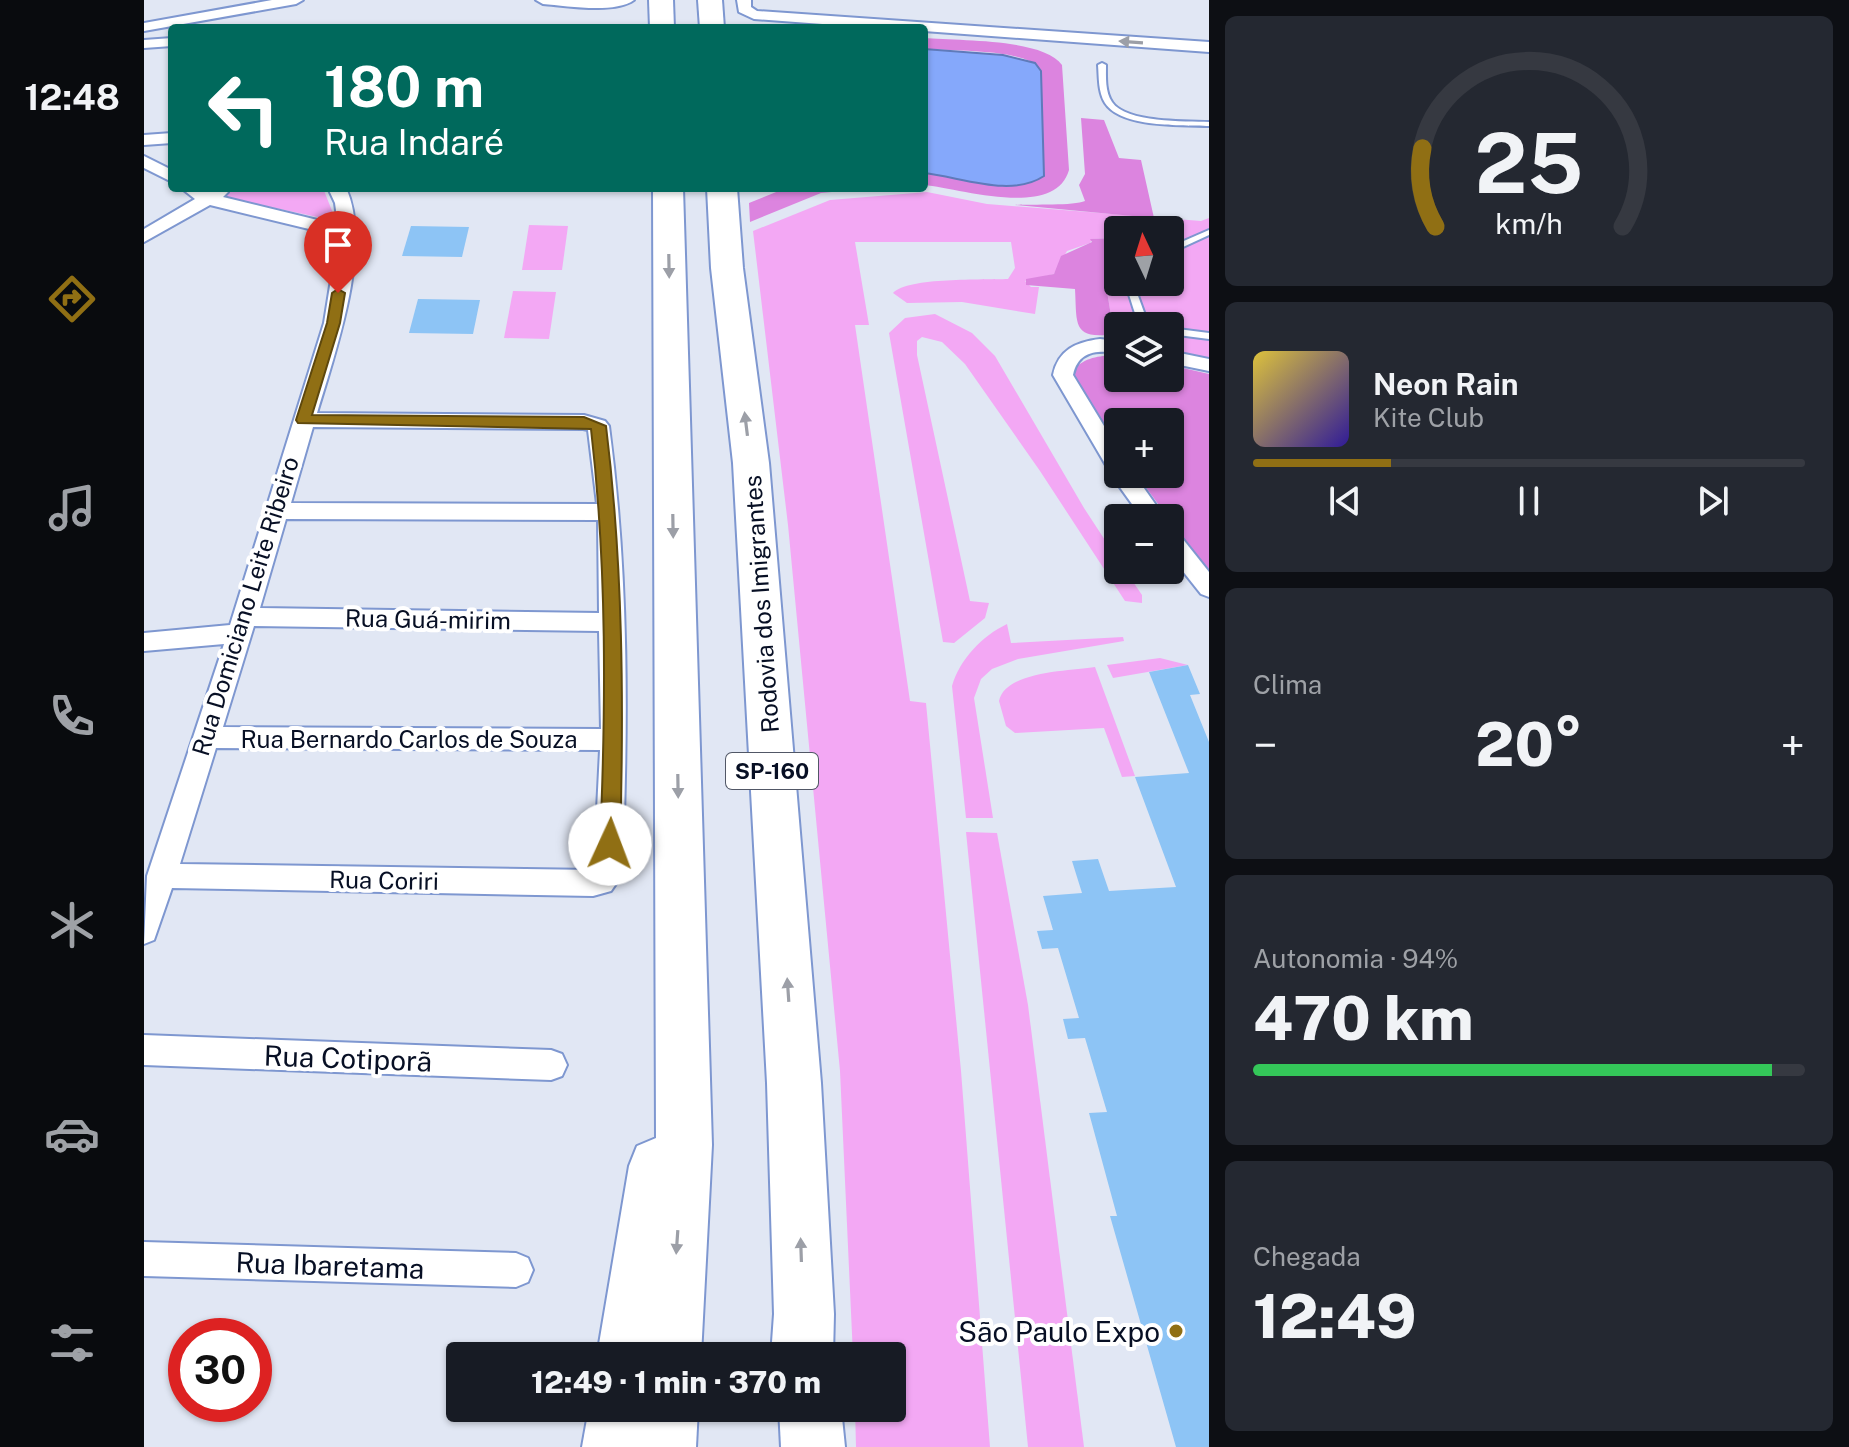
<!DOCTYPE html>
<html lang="pt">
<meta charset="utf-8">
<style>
body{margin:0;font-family:"Public Sans",sans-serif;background:#242831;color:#f1f3f6;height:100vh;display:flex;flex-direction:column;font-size:30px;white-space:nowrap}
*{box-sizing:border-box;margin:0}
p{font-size:26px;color:#9ea1a6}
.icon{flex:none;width:44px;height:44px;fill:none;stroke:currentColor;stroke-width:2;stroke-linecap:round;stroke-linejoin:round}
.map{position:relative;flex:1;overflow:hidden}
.sheet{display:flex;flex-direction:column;gap:16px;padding:16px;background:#0d0f14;width:640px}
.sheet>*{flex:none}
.banner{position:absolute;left:24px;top:24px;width:760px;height:168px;border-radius:8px;box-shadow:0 2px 6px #0004;background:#00695c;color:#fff;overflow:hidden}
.needle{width:52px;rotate:356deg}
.buttons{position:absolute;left:960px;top:216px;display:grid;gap:16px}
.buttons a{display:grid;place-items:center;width:80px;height:80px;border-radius:8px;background:#171b24;box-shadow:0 2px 6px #0004;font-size:40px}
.speed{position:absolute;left:24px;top:1318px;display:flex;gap:16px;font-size:40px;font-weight:700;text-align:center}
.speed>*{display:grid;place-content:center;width:104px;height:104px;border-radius:50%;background:#171b24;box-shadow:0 2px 6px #0004;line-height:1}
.speed .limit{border:12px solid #d22;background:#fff;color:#111}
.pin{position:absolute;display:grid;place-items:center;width:68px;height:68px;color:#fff;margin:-82px -34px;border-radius:50% 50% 50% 0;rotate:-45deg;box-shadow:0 0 8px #0007}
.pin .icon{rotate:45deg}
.me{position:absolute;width:88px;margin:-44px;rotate:2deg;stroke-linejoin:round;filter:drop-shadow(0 0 6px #0008)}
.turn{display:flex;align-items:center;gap:28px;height:168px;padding:0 24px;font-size:36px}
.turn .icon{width:104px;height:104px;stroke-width:2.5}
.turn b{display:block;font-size:56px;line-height:68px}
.big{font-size:60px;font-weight:800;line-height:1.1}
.sheet .widget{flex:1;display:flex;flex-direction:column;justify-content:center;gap:12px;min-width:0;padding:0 28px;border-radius:12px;background:#242831}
.sheet .dial{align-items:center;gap:0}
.dial svg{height:208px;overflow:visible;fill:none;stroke:#363941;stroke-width:7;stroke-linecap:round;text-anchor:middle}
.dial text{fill:#f1f3f6;stroke:none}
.song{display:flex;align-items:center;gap:24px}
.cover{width:96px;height:96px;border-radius:12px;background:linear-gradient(135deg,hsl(50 70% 55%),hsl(250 70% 35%))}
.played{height:8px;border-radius:4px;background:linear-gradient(90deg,#906f14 25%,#363941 25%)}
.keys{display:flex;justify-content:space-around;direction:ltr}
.heat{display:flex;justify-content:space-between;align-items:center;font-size:44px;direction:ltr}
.charge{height:12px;border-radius:6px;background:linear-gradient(90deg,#34c759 94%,#363941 0)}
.trip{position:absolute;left:302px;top:1342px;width:460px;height:80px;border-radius:8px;background:#171b24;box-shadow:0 2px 6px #0004;font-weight:800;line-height:80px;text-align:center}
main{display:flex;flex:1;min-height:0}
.menu{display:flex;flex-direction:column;width:144px;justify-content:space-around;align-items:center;background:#090b0e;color:#9ea1a6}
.menu .icon{width:56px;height:56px}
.menu .on{color:#906f14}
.menu b{font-size:36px;color:#f1f3f6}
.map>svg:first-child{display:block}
.green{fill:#f3a8f4}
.forest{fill:#dc84df}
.water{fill:#85a8fb;stroke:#5f7aba;stroke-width:2}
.building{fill:#8dc4f5}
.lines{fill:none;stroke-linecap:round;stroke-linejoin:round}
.lane-casing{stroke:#7e97d0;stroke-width:4}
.street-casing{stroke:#7e97d0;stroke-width:4}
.highway-casing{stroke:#7e97d0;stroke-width:4}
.lane{fill:#fff;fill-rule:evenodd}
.street{fill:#fff;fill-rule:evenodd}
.highway{fill:#fff;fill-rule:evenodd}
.oneway{fill:#9c9fa7}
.route{fill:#906f14;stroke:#5e480d;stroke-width:2}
.poi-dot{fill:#906f14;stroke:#fff;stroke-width:3}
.labels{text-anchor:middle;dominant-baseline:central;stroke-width:8;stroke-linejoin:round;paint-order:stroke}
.shield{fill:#fff;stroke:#515766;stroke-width:2}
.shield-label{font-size:22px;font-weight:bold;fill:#070f24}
.street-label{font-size:24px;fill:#070f24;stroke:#fff}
.near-street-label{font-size:28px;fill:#070f24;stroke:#fff}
.near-poi-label{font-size:28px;fill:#070f24;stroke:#fff;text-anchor:end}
</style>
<main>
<nav class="menu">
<b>12:48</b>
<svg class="icon on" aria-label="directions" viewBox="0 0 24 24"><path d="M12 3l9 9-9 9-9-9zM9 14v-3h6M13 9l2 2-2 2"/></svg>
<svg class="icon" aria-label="music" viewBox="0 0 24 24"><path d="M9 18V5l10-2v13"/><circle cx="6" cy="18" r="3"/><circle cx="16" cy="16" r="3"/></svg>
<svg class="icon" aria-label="phone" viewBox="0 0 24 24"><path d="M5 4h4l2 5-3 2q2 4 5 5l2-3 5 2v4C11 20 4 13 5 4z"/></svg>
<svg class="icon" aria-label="climate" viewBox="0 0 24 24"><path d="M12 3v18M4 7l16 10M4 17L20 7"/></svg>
<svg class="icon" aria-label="car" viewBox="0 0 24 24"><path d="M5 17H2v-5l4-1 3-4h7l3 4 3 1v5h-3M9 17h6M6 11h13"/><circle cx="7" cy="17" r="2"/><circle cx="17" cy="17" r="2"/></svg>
<svg class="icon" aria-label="filters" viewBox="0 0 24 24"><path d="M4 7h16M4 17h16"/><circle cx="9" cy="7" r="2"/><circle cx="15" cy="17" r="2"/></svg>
</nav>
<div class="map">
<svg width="1065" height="1447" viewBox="0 0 1065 1447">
<rect width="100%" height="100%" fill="#e1e7f4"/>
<g class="green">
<polygon points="61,188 179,188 192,221 71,195"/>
<path d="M783,192l60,12 214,17 8,-3v142l-39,-7v-27h-52v11l-4,-3 -10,-61 14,-7v16h52v-52h-52v8l-26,1 -2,4 -23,8 -13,23 -29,7 6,6h8l-4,27 -73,-12 -55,1 -14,-10c15,-16 91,-13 115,-14l7,-11 -4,-26h-156l14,83h-14l55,376 16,2 35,368 29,376h-134l-1,-39h37v-52h-39l-13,-285 -52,-546 -35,-294 77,-31z"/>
<polygon points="385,225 424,226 418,270 378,270"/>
<polygon points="369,291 412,292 405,339 360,338"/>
<polygon points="791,314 828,333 851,356 940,508 974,560 974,570 981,570 998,595 998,603 981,601 896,471 821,364 798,342 778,337 773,341 773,355 826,601 845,603 841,618 810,643 799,642 745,333 761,318"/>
<path d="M863,624l4,19 112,-6 1,4 -106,18 -26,10 -11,10 -7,19 19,120h-27l-14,-132c8,-27 30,-50 55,-62z"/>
<polygon points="1016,658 1044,665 969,678 963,665"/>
<path d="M951,667l40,109 -13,1 -18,-49 -89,5 -9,-7 -7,-25c6,-30 71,-30 96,-34z"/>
<polygon points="822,832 853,833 884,1005 940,1447 884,1447"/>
</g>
<g class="forest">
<path d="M780,38c33,3 119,0 138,27l7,105c-14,50 -110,18 -145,15v-12l75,11h26l13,-118c-19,-17 -86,-15 -114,-17z"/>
<path d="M937,118l23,2 15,38 22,2 13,58 -139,-13c16,-1 59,1 70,-4l-6,-16 6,-11z"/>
<polygon points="642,188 732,188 677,193 606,222 605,203"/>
<path d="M974,238v28l-14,7 10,61c-42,6 -37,-10 -39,-45l-49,-4v-6l28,-5 7,-18 31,-14 -2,-3z"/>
<path d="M974,355v23h52v-13l39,9v199l-73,-99h34v-52h-52v24l-44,-69 1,-9c13,-12 26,-12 43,-13z"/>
</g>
<path class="water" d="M780,49l79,6 32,8 6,8 3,105c-33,22 -83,1 -120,-3z"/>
<g class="building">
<polygon points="267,226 325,227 318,257 258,256"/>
<polygon points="274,299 336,300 329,334 265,333"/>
<polygon points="1044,665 1056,694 1046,695 1065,742 1065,1447 1032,1447 966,1216 973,1216 945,1113 963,1112 941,1038 924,1039 919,1019 935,1018 914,948 898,949 893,931 909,930 899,896 938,893 928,861 954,859 965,891 1032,887 991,777 1045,773 1005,672"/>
</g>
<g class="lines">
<g class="lane-casing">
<g id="lane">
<path d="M958,63l4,2c0,12 -1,27 6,37 14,21 73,19 97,20v4c-27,-1 -88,2 -104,-23 -7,-11 -6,-26 -7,-38z"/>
<polygon points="1065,230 1065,235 1026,253 1026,247"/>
<polygon points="981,282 989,282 1005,326 995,326"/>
<polygon points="1026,328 1065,333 1065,339 1026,334"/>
</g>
</g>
<g class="street-casing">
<g id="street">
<polygon points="128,0 159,0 152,4 0,31 0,23"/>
<path d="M392,0h98c-19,14 -67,6 -91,4z"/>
<polygon points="593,0 607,0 607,7 613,11 1065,42 1065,52 780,31 780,28 732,28 610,19 595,12"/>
<polygon points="28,38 28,46 0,48 0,40"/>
<polygon points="28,133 28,143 0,145 0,135"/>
<polygon points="0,156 28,170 28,182 0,168"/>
<path d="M37,188h21l6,3 16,-3 4,4 -5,5 115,28 -3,-22 -7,-15h18c27,58 -11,165 -29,225l267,2 21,6 4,5c20,149 19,299 13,449l-11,16 -18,5 -421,-8 -18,52 -10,4 3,-68 77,-232 -80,7v-18l86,-8 94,-302 14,-87 -128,-31 -66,37v-13l51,-30zM169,427l270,2 5,1 9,74 -306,-1zM142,519l312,1 1,93 -339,-5zM110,626l345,5 2,98 -378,-2zM72,748l384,2 -6,120 -414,-6z"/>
<path d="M956,339l18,2v12c-21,-3 -40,-2 -45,22l45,74v25h16l31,44h-23l-28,-39 -61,-104c5,-25 23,-33 47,-36z"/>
<polygon points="1026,351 1065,359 1065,371 1026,363"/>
<polygon points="1026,531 1034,533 1065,572 1065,597 1057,594 1026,555"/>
<polygon points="0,1035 407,1050 418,1054 423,1065 418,1076 407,1080 0,1065"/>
<polygon points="0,1242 372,1253 384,1258 389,1270 384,1282 372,1287 0,1276"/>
</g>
</g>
<g class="highway-casing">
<g id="highway">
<polygon points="505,0 529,0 530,28 506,28"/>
<polygon points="554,0 578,0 580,28 556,28"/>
<polygon points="509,188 539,188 568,1145 557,1356 453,1356 485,1166 493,1146 512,1138"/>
<polygon points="563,188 593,188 599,268 625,463 677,1083 690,1314 689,1356 627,1356 630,1314 623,1083 589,463 567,268"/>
<polygon points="445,1408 554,1408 552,1447 438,1447"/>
<polygon points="635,1408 697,1408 701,1447 637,1447"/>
</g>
</g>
<use href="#lane" class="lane"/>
<use href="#street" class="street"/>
<use href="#highway" class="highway"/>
</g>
<defs><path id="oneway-solid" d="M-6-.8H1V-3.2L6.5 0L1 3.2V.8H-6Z" transform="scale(2)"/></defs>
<g class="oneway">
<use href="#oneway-solid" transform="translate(987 42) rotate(-176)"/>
<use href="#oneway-solid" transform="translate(525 266) rotate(89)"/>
<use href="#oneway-solid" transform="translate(602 424) rotate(-97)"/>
<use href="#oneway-solid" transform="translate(529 526) rotate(89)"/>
<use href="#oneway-solid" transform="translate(534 786) rotate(89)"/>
<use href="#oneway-solid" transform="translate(644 990) rotate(-94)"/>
<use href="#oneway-solid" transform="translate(533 1242) rotate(94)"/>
<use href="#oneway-solid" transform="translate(657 1250) rotate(-92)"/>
</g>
<path class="route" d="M194,289l7,4 -5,30 -28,92 272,2 22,9c17,138 18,279 14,418l-3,6 -7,2 -7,-2 -3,-6c6,-138 7,-278 -9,-415l-293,-6 -2,-3 31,-97 5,-30z"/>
<circle class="poi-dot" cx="1032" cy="1331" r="8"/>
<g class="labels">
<rect class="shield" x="582" y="753" width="92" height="36" rx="6"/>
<g class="shield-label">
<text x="628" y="771">SP-160</text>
</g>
<g class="street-label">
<text transform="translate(617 604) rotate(-94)">Rodovia dos Imigrantes</text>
<text transform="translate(101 606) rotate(-73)">Rua Domiciano Leite Ribeiro</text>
<text transform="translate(284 619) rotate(1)">Rua Guá-mirim</text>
<text x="265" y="739">Rua Bernardo Carlos de Souza</text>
<text transform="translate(240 880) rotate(1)">Rua Coriri</text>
</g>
<g class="near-street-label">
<text transform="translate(204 1058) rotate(2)">Rua Cotiporã</text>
<text transform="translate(186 1265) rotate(2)">Rua Ibaretama</text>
</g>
<g class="near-poi-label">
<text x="1016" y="1331">São Paulo Expo</text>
</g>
</g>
</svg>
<div class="buttons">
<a><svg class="needle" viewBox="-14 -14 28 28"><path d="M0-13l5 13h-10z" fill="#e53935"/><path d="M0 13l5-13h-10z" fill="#9ea1a6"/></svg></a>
<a><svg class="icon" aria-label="layers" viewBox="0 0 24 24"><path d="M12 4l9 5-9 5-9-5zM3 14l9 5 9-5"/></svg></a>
<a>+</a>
<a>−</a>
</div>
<div class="speed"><div class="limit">30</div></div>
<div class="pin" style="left:194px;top:293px;background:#d93025"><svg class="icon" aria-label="arrive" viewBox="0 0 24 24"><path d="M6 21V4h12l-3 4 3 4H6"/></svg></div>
<svg class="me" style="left:466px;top:844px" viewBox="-20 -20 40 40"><circle r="19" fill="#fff"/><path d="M0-13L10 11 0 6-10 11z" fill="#906f14"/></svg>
<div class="trip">12:49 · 1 min · 370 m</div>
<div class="banner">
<div class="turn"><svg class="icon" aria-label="left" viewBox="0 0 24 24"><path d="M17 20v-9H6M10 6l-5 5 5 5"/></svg><div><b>180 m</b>Rua Indaré</div></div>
</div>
</div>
<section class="sheet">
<div class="widget dial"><svg viewBox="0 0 100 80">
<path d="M14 69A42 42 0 1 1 86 69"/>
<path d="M14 69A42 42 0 0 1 9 39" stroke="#906f14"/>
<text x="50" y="56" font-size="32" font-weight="700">25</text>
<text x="50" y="72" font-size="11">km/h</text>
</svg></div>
<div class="widget">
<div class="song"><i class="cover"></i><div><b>Neon Rain</b><p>Kite Club</p></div></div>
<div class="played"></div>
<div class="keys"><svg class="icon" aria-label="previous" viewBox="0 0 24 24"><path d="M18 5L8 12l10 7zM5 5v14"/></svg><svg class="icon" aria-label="pause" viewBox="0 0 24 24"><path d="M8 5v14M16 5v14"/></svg><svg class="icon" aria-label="next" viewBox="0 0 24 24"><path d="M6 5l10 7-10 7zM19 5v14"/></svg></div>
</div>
<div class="widget"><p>Clima</p>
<div class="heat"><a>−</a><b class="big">20°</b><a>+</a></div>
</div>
<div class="widget"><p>Autonomia · 94%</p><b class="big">470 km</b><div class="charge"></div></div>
<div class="widget"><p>Chegada</p><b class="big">12:49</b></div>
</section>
</main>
